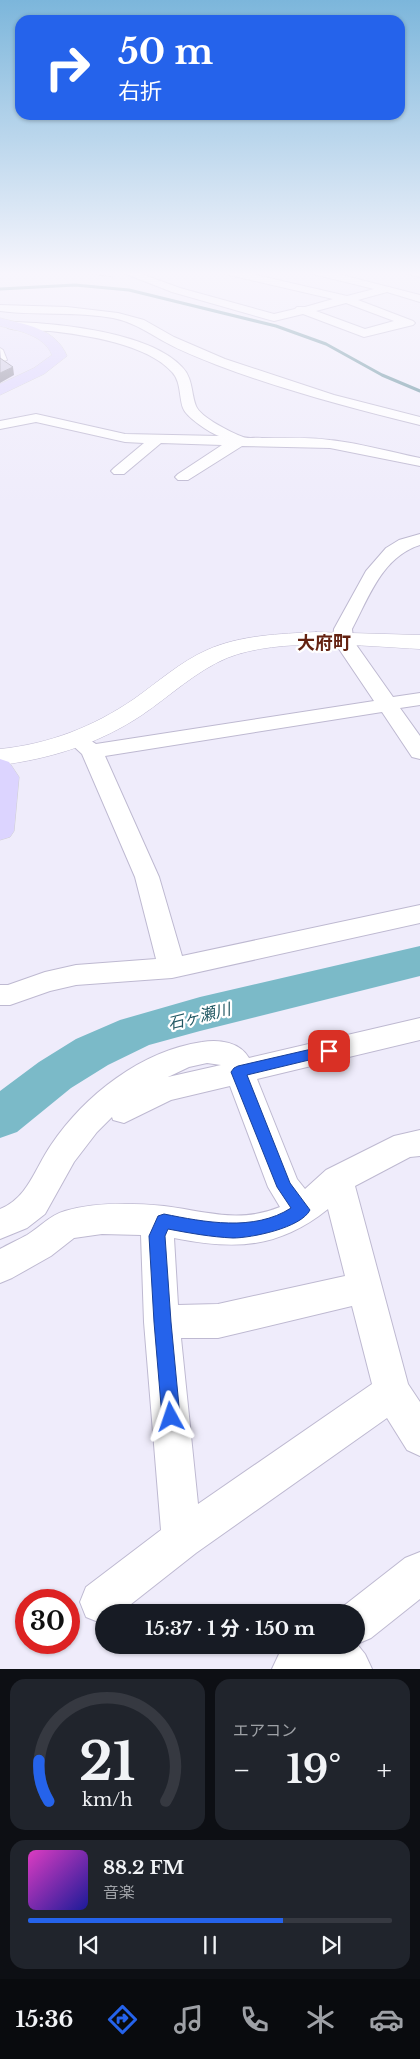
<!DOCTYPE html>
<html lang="ja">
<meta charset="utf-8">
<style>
body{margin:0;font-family:"Libre Baskerville","Noto Sans JP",serif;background:#20242c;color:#f1f3f6;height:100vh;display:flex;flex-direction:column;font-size:19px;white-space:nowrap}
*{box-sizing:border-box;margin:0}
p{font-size:16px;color:#9ea1a6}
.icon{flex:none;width:28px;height:28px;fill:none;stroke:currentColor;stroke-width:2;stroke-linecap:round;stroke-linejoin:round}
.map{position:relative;height:1669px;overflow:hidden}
.details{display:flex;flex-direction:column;gap:10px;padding:10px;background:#0d0f14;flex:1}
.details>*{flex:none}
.banner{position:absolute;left:15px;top:15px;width:390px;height:105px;border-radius:15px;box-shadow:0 1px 4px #0004;background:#2563eb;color:#fff;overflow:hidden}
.speed{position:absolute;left:15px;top:1589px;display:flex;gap:10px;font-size:25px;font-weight:700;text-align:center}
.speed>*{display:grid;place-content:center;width:65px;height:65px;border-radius:50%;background:#171b24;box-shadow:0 1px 4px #0004;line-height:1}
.speed .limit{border:8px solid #d22;background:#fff;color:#111}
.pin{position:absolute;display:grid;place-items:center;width:42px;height:42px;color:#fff;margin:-21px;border-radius:10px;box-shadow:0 2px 8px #0006}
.me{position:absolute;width:55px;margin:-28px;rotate:355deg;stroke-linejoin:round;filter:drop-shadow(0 0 4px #0008)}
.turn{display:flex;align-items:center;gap:18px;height:105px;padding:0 20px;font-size:22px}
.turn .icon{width:65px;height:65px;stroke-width:2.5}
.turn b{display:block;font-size:35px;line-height:42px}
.big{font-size:38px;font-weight:700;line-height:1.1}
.details .tile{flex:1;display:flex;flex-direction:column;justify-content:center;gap:8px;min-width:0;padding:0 18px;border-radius:15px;background:#20242c}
.details .dial{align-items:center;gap:0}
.dial svg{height:130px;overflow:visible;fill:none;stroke:#363941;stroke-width:7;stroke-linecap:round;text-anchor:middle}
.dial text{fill:#f1f3f6;stroke:none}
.song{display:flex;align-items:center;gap:15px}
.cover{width:60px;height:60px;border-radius:8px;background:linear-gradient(135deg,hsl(310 70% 55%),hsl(240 70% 35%))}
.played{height:5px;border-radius:2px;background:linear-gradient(90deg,#2563eb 70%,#363941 70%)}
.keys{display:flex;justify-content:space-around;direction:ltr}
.heat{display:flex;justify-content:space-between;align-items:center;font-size:28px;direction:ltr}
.details .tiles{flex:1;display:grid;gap:10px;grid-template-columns:1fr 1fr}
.tile:last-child{grid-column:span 2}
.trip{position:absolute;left:95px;top:1604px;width:270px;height:50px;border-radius:25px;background:#171b24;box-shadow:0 1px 4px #0004;font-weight:700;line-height:50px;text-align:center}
.dock{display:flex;height:80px;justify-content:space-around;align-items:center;background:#090b0e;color:#9ea1a6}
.dock .icon{width:35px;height:35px}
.dock .current{color:#2563eb}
.dock b{font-size:22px;color:#f1f3f6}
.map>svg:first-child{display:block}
.built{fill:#e8e3fc}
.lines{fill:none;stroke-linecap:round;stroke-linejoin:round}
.stream{stroke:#628e9b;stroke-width:3}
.river{fill:#7bbac8;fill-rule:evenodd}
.service-casing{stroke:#beb9d1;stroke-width:2}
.minor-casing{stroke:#beb9d1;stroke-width:2}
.tertiary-casing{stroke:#beb9d1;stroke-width:1}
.primary-casing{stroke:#d0d0d2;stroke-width:1}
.path{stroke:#9795a2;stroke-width:1;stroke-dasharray:2.5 1;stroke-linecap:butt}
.service{fill:#fff;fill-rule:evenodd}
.minor{fill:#fff;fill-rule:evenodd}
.tertiary{fill:#fff;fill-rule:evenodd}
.primary{fill:#dcd4ff;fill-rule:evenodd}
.shaded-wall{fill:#908d9e}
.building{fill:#cdc9e1;stroke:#908d9e}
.route{fill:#2563eb;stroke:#184099}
.labels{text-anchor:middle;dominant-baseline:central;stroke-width:4.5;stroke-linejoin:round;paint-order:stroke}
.water-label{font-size:16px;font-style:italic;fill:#225863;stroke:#fff}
.quarter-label{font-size:18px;font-weight:bold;fill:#642211;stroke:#fff}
</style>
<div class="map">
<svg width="420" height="1669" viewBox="0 0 420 1669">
<rect width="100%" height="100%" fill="#efecfb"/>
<polygon class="built" points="0,326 38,338 46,342 52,354 46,361 33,369 0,386"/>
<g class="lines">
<polyline class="stream" points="0,289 75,285 129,290 276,326 326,344 382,375 420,391"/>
<polygon class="river" points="420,946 420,976 200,1031 149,1045 108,1065 71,1088 17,1132 0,1138 0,1091 39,1062 76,1039 120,1020 200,997"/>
<g class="service-casing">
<polygon id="service" points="0,348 3,350 7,360 0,362 1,358"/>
</g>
<g class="minor-casing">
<g id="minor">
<path d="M121,272h15l44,16 94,26 21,-5 2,-2h8l28,-8 -108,-25 -1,-2h19l104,24 27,-7 -61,-15 -1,-2h18l90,23v7l-33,-10 -29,8 55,21 2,2 -2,2 -49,12 -61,-23 -29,7 -4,-1 -98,-28zM346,303l48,18 -29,8 -49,-18z"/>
<polygon points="408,272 420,272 420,277 409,274"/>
<path d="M0,305l67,2 51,6 26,7 30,17 51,22 109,36 86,22v8c-69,-17 -137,-35 -203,-60 -18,-7 -36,-14 -52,-23 -18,-10 -32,-20 -52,-24 -37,-7 -75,-2 -113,-7z"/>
<path d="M12,322c45,1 138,10 170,45 11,11 9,26 14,39 4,11 36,27 47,31 5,2 13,0 19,1 22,0 46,-1 68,2 30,3 60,12 90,18v8l-90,-18 -88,-2 -54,34h-10l-3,-3 3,-3 44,-29 -61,-2 -37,31h-10l-3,-3 3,-3 30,-25 -19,-1 -89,-20 -36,7v-8l36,-7 89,20 94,2c-9,-3 -33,-19 -36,-28 -4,-11 -2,-27 -11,-36 -25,-28 -86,-37 -122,-41 -14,-1 -29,1 -42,-3l-2,-2z"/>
<path d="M420,534v11c-38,12 -51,52 -68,84l1,9 4,8 36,51 27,-4v12l-20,3 20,28v23l-8,-2 -30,-45 -277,44 54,121 23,79 238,-51v18l-248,55 -96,7 -26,6 -40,14h-10v-20h8l37,-13 31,-7 80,-6 -21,-82 -53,-123 -13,-12 3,-5c11,-2 16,1 24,7l278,-43 -37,-55 -4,-8 1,-9 32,-58 20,-23 13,-8z"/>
<path d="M420,1018v22l-163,39 40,100 8,10 21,-19 68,-34 26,-6v26l-10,1 -55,29 53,198 12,18v54l-13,-6 -20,-32 -191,135 -75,59h-17v10l-3,1 -15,-6 -6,-15 6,-15 75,-57 -17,-208 -3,-87 -39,-1 -28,4 -23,18 -39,22 -12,5v-34c9,-5 18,-9 27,-14 13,-8 23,-20 38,-24 31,-9 67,-8 99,-5 41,5 75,18 116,1l-12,-20 -38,-101 -59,14 -47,23 -11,-3 -1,-3 -15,15 -23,30 -29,52 -18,14 -27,11v-30c28,-11 35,-41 51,-64 34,-50 90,-94 151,-103 17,-3 38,0 47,16zM207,1063l14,2 -53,12 21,-10zM328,1209l17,67 -127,28 -40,1 -4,-67c61,12 104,11 154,-29zM352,1306l20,78 -174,120 -17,-166h37z"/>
<polygon points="420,1552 420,1599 371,1638 357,1644 365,1654 372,1669 272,1669 279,1654 286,1645 356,1645 356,1612 339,1612 341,1608 405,1558"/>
</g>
</g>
<g class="tertiary-casing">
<path id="tertiary" d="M316,632l104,3v14c-55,-3 -141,-12 -193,9 -31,13 -57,38 -85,57 -42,28 -91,44 -142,50v-16c49,-5 93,-22 134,-50 24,-17 46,-37 73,-49 33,-15 73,-16 109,-18z"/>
</g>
<g class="primary-casing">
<g id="primary">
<path d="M0,318c27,7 55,10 67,38l-23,18 -44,21v-11l34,-16 18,-13c-8,-20 -33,-24 -52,-29z"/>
<polygon points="0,759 9,762 19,777 14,831 10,837 0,840"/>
</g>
</g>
<polyline class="path" points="74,272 113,277"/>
<use href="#service" class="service"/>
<use href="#minor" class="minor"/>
<use href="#tertiary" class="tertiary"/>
<use href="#primary" class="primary"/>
</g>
<polygon class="shaded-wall" points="13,367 14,375 0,383 0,373"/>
<polygon class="building" points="0,358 13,367 0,373"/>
<linearGradient id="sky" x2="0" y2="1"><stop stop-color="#7cb6db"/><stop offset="0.54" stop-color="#f8f6fd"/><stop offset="1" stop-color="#f8f6fd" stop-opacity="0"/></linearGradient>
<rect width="420" height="506" fill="url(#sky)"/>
<path class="route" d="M329,1045l5,2 2,4 -2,3 -87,21 43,108 20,27c-9,18 -59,28 -77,28 -22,-1 -44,-5 -65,-9l-3,7 6,86 9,95 -3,6 -6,3 -6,-3 -3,-6 -8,-95 -5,-86 9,-20 6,-2c40,8 90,18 127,-6l-14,-21 -46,-115 3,-4 4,-2z"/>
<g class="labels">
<g class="water-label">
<text transform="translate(199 1016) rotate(-14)">石ヶ瀬川</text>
</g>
<g class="quarter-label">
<text x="324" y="643">大府町</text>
</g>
</g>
</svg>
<div class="speed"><div class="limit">30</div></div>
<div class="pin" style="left:329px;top:1051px;background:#d93025"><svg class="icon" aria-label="arrive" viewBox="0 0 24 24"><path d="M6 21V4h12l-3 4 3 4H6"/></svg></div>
<svg class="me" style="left:171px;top:1417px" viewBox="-20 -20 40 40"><path d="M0-17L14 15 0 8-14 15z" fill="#2563eb" stroke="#fff" stroke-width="4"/></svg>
<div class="trip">15:37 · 1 分 · 150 m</div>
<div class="banner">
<div class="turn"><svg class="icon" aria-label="right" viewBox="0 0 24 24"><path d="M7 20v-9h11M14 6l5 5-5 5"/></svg><div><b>50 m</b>右折</div></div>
</div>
</div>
<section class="details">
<div class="tiles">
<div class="tile dial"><svg viewBox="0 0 100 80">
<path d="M14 69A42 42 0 1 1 86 69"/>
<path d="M14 69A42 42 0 0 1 8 44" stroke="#2563eb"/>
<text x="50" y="56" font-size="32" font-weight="700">21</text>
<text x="50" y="72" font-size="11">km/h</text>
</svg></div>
<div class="tile"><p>エアコン</p>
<div class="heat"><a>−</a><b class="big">19°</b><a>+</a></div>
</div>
<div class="tile">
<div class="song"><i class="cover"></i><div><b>88.2 FM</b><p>音楽</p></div></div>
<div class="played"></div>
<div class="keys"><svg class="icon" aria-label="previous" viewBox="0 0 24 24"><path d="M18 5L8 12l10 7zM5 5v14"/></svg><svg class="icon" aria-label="pause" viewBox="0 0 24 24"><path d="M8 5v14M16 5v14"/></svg><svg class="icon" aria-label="next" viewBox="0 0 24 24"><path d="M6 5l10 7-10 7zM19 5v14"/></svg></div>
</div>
</div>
</section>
<nav class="dock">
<b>15:36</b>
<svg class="icon current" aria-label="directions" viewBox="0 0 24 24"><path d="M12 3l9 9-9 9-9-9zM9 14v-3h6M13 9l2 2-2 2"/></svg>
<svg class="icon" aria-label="music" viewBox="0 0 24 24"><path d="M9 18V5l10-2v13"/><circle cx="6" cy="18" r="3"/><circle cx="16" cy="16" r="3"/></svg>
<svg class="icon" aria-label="phone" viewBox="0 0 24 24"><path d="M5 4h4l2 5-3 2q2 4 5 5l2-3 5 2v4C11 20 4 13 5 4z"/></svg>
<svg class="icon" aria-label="climate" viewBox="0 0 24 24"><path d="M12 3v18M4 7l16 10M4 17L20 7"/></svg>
<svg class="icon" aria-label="car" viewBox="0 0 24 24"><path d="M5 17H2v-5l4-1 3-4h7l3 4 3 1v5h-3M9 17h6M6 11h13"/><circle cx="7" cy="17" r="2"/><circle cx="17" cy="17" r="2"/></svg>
</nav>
